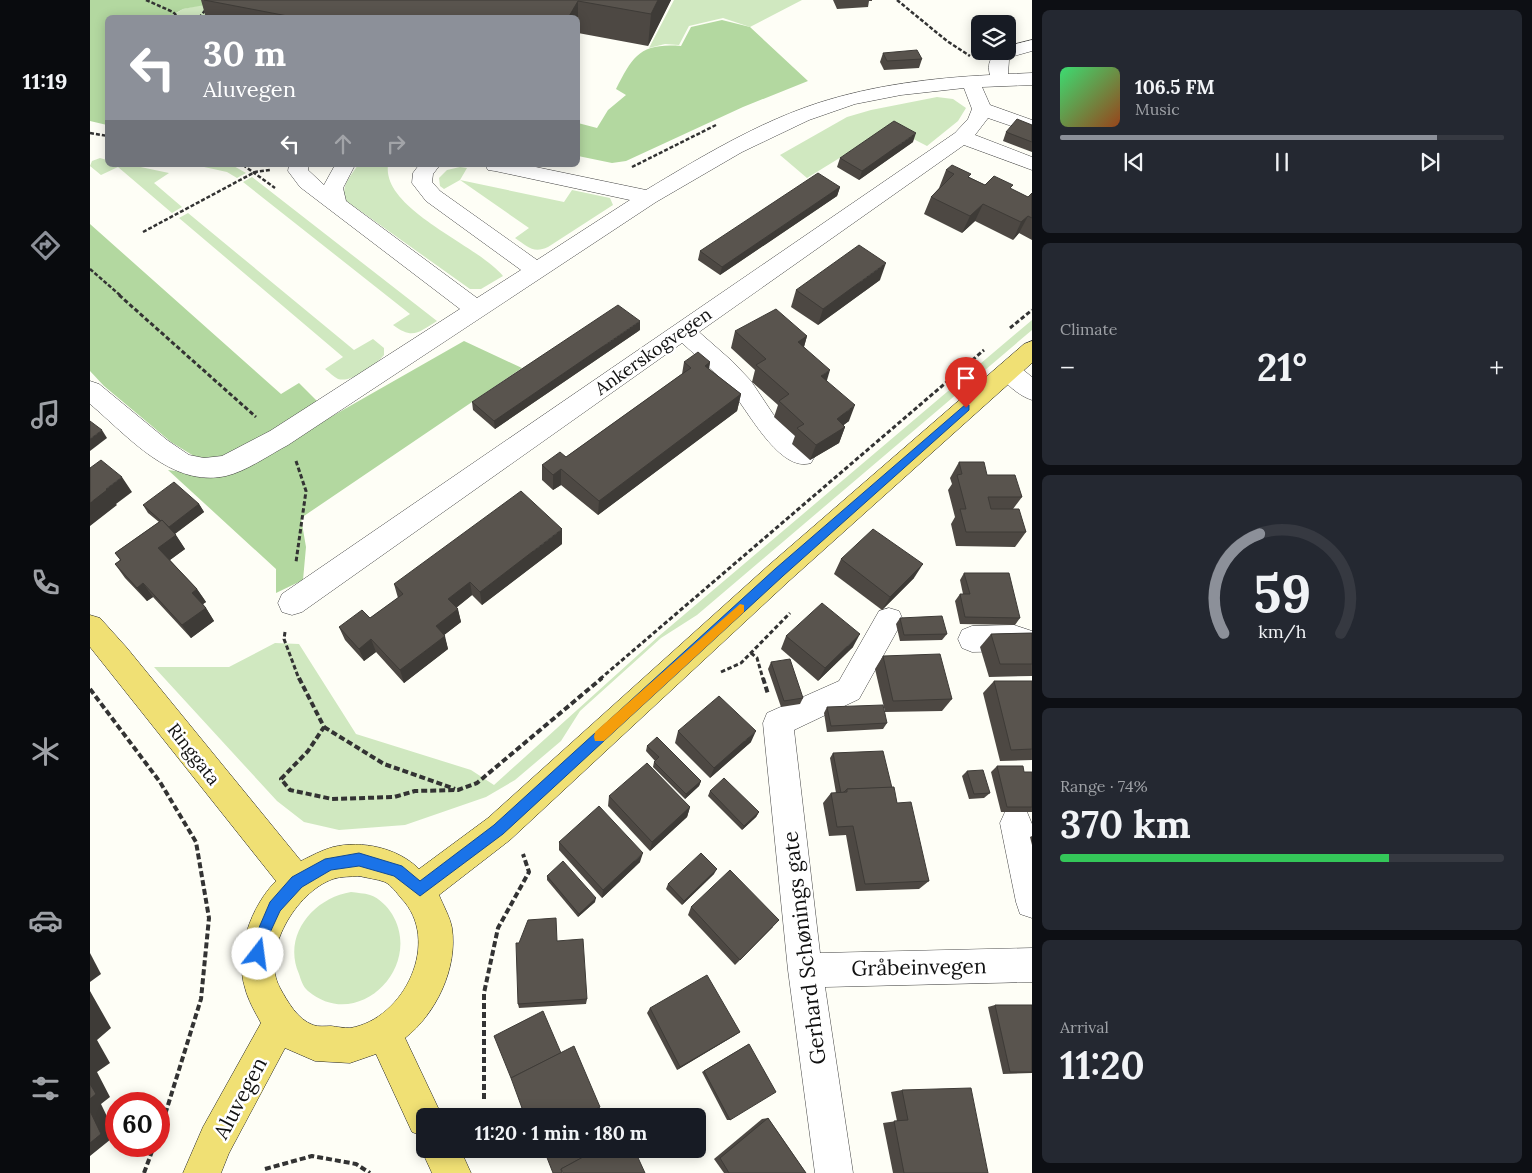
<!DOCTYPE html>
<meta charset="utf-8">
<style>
body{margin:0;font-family:Lora,serif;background:#242831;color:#f1f3f6;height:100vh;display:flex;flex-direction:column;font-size:19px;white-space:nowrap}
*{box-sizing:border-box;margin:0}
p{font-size:16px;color:#9ea1a6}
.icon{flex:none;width:28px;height:28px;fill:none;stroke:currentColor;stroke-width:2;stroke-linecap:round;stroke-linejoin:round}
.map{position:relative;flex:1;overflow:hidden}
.panel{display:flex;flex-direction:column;gap:10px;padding:10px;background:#0d0f14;width:500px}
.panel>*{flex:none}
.top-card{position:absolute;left:15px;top:15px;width:475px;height:152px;border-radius:8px;box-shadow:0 2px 12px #0003;background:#8c9099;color:#fff;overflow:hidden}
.tools{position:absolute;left:881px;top:15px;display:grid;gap:10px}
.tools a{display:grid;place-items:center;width:45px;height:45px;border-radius:8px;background:#171b24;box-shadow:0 2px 12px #0003;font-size:25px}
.speed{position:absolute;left:15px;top:1092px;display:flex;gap:10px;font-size:25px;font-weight:700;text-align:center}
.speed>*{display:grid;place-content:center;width:65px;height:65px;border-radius:50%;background:#171b24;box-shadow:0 2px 12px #0003;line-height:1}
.speed .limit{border:8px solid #d22;background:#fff;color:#111}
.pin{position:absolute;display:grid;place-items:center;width:42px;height:42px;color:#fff;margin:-51px -21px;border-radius:50% 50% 50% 0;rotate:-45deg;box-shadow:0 0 5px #0007}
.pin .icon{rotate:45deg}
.me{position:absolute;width:55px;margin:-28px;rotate:15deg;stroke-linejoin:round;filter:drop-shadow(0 0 4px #0008)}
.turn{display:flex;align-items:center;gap:18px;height:105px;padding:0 15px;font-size:22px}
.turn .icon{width:65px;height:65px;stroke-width:2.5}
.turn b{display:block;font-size:35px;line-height:42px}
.lanes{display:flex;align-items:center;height:48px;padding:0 15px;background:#0003;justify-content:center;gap:25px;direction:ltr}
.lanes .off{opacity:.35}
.big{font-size:38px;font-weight:800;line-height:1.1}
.panel .widget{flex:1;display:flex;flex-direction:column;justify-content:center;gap:8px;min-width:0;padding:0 18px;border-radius:8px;background:#242831}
.panel .dial{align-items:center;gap:0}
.dial svg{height:130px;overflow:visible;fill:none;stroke:#363941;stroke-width:7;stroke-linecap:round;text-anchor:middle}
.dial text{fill:#f1f3f6;stroke:none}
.song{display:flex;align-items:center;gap:15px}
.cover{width:60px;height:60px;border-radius:8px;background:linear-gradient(135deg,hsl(140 70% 55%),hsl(20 70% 35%))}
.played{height:5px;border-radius:2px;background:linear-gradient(90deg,#8c9099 85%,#363941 85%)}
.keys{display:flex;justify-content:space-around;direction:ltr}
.heat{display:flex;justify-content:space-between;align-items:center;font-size:28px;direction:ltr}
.charge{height:8px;border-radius:4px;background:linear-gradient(90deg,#34c759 74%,#363941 0)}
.trip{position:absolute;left:326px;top:1108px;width:290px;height:50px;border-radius:8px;background:#171b24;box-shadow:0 2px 12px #0003;font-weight:800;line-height:50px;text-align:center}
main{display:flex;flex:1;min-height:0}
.dock{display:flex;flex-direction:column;width:90px;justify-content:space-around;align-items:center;background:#090b0e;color:#9ea1a6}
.dock .icon{width:35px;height:35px}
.dock .on{color:#8c9099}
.dock b{font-size:22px;color:#f1f3f6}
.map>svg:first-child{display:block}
.green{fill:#d0e8c0}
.forest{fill:#b3d8a0}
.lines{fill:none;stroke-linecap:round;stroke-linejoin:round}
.minor-casing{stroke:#444;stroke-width:1}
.major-casing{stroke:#222;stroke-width:1}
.path-far2{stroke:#333;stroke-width:2.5;stroke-dasharray:4 2;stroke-linecap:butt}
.path-far1{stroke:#333;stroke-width:3;stroke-dasharray:4.5 2.5;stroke-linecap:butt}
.path{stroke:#333;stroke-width:4;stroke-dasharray:6 3;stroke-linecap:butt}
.minor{fill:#fff;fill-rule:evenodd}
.major{fill:#f0e074;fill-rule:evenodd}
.wall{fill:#4d4843}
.shaded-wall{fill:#3e3b37}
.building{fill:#59544e;stroke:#3e3b37}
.route{fill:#1a73e8;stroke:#114b97}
.slow{fill:#f59e0b}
.labels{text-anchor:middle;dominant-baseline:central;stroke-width:5;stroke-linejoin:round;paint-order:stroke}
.street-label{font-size:18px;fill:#111;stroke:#fff}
.near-street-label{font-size:21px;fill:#111;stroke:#fff}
</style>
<main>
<nav class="dock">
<b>11:19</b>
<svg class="icon on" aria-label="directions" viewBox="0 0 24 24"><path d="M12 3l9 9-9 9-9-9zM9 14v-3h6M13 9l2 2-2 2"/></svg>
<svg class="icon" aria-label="music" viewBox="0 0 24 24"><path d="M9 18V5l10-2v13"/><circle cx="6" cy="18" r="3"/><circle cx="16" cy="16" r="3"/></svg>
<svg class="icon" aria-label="phone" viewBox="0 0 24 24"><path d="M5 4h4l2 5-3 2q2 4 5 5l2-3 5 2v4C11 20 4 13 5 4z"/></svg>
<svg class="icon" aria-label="climate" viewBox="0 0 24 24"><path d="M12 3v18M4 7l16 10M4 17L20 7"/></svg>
<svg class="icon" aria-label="car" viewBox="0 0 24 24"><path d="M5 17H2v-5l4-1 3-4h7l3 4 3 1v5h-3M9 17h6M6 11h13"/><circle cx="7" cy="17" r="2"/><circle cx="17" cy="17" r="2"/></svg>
<svg class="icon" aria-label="filters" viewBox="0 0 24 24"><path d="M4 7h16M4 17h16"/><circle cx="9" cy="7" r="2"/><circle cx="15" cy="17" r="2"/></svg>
</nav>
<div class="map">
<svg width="942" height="1173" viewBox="0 0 942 1173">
<rect width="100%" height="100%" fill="#fefef6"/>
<g class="green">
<polygon points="584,0 712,0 660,27 633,18 599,26 589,45 575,44 559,48"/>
<polygon points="115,4 127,17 79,18 93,9"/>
<polygon points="847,97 863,99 876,108 868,121 837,146 800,127 717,178 690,155 757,117 781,110"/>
<polygon points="10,158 17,160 18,165 41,165 79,173 64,183 92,207 82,213 28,167 11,175 0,166 2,161"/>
<polygon points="105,165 142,165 156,173 147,178 137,172"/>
<path d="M268,165h30c-6,45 90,80 115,111l-22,13h-11l-125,-89c-4,-15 5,-23 13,-35z"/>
<path d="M370,167l7,1 -7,12 104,22 8,-12 38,8 3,7 -65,42c-15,7 -21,-1 -33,-9l14,-10 -69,-48 -16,9 -4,-3 -1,-8 8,-8z"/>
<path d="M162,177l185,144c-18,11 -24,19 -44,4l17,-11 -167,-132z"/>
<path d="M98,213l166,137 19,-11 11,9v7c-8,10 -32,28 -46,24 -4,-2 -9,-7 -13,-10l18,-12 -164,-139z"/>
<polygon points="942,320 942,330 607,615 571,638 490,711 471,741 425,780 396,797 315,825 249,830 214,822 187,801 64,667 139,667 185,643 209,644 266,734 381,770 404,785 569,636"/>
<path d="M261,892c6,1 13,1 19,3 9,3 17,11 22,19 32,53 -34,119 -84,77 -5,-4 -7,-11 -9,-17 -17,-38 14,-76 52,-82z"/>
</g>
<g class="forest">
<polygon points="0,0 142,0 93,9 79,17 18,18 17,125 0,121"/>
<path d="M632,20l28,7 58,54 -65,26 -117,54 -14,2 -34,-7v-33l19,5 11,-18 18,-15 -10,-6c17,-33 24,-46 65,-43l10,-19z"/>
<polygon points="0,224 191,394 209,383 230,404 138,458 107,458 81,442 14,386 0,371"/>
<polygon points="374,341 432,368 211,518 216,547 213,580 186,593 186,569 78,470 124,476 188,447"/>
</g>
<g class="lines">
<g class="minor-casing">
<g id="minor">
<path d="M942,40v11l-18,5 -5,4 -1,14 24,-1v12l-50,2 8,18 42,15v13l-44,-15 -13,17 57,22v13l-68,-25 -265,187 33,29 19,20 22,33 38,35 4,7 -4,7c-31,10 -62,-51 -79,-71 -14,-18 -32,-33 -50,-49l-380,269 -10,3 -10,-3 -4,-9 4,-9 673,-461 13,-14 4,-10 -8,-21 -63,7 -46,9 -46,16 -67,32 -86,50 -368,243c-19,10 -41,26 -62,31 -55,12 -98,-40 -136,-72v-23l9,3 68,56 22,15 15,3 18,-2 48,-25 190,-122 -160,-122 -12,-16 1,-6h20l-1,5 16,15 11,-20h20l-12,23 3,13 131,97 44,-28 -95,-69 -14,-18 1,-10 6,-8h21l-7,9 -1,8 8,9 97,69 93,-60 -135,-29 -7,-1 -3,-5h41l120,25c55,-33 111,-67 172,-87 56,-18 114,-25 172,-28 -4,-14 3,-24 18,-24v-5z"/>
<path d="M919,362l8,3 15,12v23c-13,-4 -28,-17 -35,-29l4,-6z"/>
<polygon points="799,608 809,611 813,620 769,699 704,730 730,953 942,948 942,982 735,987 763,1173 725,1173 698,970 673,723 677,713 749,681 789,611"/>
<polygon points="924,625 942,631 942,657 924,651 882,652 872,648 868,639 872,630 882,626"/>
<polygon points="926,807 937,812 942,824 942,918 930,914 926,902 910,823 915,812"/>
</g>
</g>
<g class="major-casing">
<g id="major">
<path d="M942,341v22l-243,218 -279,259 -71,55c4,10 11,22 13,33 6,40 -16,86 -47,110l37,78h-17v21l-13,-5 -36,-78 -26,9 -35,-2 -30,-13 -56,105 -8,20h-38l20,-46 58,-104c-6,-11 -13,-23 -16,-35 -11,-35 6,-82 31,-107l-186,-234v-32l10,3 27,30 174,213c10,-5 21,-11 32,-14 29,-7 65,1 86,22l69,-51 281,-253 255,-221zM269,876c8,2 18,3 26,6 6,3 12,11 16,16 41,42 4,121 -51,130 -5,0 -13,-1 -19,-2 -5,0 -13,1 -18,-1 -16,-6 -25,-23 -33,-37 -20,-36 16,-96 53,-109 8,-3 18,-2 26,-3z"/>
<polygon points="335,1140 335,1149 370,1149 381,1173 342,1173 331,1149"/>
</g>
</g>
<g class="path-far2">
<polyline points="56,0 83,12 89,18"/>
<polyline points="807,0 857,41 880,56"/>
<polyline points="109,18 117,8"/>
<polyline points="0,133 18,136"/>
<polyline points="153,165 185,188"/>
<polyline points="542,167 626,125"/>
<polyline points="53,232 165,172 180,170"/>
<polyline points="0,269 31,296"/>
</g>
<g class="path-far1">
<polyline points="29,295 166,417"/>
<polyline points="920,328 942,310"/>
<polyline points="206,461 216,491 206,562"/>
<polyline points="195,632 194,639 209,679"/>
<polyline points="661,653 667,658 673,679"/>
<polyline points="631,672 651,663 700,613"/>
<polyline points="510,679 894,350"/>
</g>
<g class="path">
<polyline points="209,678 234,727 218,751 191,779 200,790 242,799 304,797 325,791 368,790 387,783 512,678"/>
<polyline points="673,678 678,694"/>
<polyline points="0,689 70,782 106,842 119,918 111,999 69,1134"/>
<polyline points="234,727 294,764 365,789"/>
<polyline points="394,1099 394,993 408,928 439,872 433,854"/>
<polyline points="175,1169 222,1156 266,1164 280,1173"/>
<polyline points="54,1173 64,1146"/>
</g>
<use href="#minor" class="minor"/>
<use href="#major" class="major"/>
</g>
<g class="wall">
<polygon points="111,0 581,0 558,46 488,33 488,18 116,18"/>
<polygon points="743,0 782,0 782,1 779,1 778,7 747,9"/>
<polygon points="793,53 832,59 829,68 794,70 790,62"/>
<polygon points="942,125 942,152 913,141 916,132"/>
<polygon points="823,142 769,180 747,167 750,158"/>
<polygon points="856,170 879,177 895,185 921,189 938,197 942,193 942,240 929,233 923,240 885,221 872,233 834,214 841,197 849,188"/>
<polygon points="750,187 747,196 630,275 608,260 610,251"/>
<polygon points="790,280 728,325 701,307 706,290"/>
<polygon points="550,330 405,429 383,410 382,402"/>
<polygon points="645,331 717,336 714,347 737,381 759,421 753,425 755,427 749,443 720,460 702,444 705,436 684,417 688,405 662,382 665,370 641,348"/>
<polygon points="594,362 620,362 619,369 651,394 647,411 508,515 471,485 463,490 452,480 452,465 476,457 592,374"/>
<polygon points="869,462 897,475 932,497 923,509 936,532 925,547 866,546 861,524 865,517 858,490 862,484 860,478"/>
<polygon points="109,504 114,512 85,534 95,549 80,560 107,589 116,602 113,604 116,608 124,621 101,638 63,597 57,601 35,578 25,564 30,560 25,553 69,522 58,513 53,505"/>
<polygon points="472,544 392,605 382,595 367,607 371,622 354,635 358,649 314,683 286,652 274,661 255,640 249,627 280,618 308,598 304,584"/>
<polygon points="751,559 824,578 792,610 744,574"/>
<polygon points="874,573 930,618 925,625 870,624 865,601 870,594 873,594 870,580"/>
<polygon points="810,618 857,634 852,640 810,641 806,624"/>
<polygon points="942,633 942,676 899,677 890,647 901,634"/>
<polygon points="696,636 763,647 728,681 691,649"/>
<polygon points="793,656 862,699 852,711 795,712 785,669"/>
<polygon points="681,662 713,698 710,704 691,707 678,669"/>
<polygon points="904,681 942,681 942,760 910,761 893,693"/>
<polygon points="737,707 797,723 793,729 737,732 734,713"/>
<polygon points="588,731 661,742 620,778 585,743"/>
<polygon points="557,746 611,781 609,786 595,799 563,767 564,762 565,761 556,751"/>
<polygon points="743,753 801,788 807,803 839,881 829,889 766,891 756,835 739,836 733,803 741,793 746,793 740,758"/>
<polygon points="907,766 934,772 942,772 942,812 911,812 901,772"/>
<polygon points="877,771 900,793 894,798 879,799 872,776"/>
<polygon points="620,791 669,812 666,817 652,830 618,796"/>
<polygon points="519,796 600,807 597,817 560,851 518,806"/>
<polygon points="942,836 942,845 940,837"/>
<polygon points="469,842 550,862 512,898 469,850"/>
<polygon points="624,874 592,905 576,889 578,884"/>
<polygon points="457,876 505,902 488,917 457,880"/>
<polygon points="601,907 683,927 645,965 598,915"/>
<polygon points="467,941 497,999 496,1004 429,1008 428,1004 429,943"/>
<polygon points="905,1005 942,1005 942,1073 913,1074 898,1007"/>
<polygon points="560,1008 650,1032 587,1070 557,1013"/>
<polygon points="659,1044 640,1120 637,1120 612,1072"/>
<polygon points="812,1090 898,1173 803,1173 793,1123 807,1121 801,1092"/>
<polygon points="678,1118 716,1173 634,1173 624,1159 672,1119"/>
</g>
<g class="shaded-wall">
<polygon points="568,0 581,0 558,46 561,14"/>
<polygon points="488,1 488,22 488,18 478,18"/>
<polygon points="826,133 823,142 769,180 772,171"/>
<polygon points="750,187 747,196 630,275 632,267"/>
<polygon points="893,204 885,221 872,233 880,216"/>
<polygon points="938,216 929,233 923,240 931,222"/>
<polygon points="796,263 790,280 728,325 733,309"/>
<polygon points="550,321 550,330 405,429 404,421"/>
<polygon points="717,336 712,353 708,342"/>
<polygon points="620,362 617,378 615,366"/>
<polygon points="740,370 735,387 731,376"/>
<polygon points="651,394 647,411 508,515 509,501"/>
<polygon points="765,405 759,421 741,435 747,419"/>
<polygon points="755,427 749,443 720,460 726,445"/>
<polygon points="12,430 17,438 0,451 0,439"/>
<polygon points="471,469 471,485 463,490 463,475"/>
<polygon points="32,477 42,492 26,504 27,505 0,526 0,503 16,489"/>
<polygon points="109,504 114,512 83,535 78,528"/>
<polygon points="472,529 472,544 392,605 390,592"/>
<polygon points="86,535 95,549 77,562 68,548"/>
<polygon points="833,564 824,578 792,610 800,597"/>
<polygon points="380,582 382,595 361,612 358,599"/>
<polygon points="53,583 63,597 57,601 47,588"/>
<polygon points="107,589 116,602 110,606 102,593"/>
<polygon points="116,608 124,621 101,638 92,625"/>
<polygon points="368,609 371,622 349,639 346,626"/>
<polygon points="770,634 763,647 728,681 735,668"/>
<polygon points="355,636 358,649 314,683 310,670"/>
<polygon points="281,639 286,652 274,661 269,649"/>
<polygon points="666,731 661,742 620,778 624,768"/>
<polygon points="611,781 609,786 595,799 596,794"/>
<polygon points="600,807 597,817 560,851 562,842"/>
<polygon points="669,812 666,817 652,830 654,826"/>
<polygon points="553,853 550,862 512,898 513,890"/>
<polygon points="627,869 624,874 592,905 594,901"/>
<polygon points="506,898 505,902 488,917 489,914"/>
<polygon points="0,953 11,974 0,982"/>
<polygon points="0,991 21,1028 7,1040 20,1063 7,1072 20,1097 11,1104 26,1135 0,1156"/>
<polygon points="650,1032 644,1036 587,1070 590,1067"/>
<polygon points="510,1107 509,1109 494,1116 492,1116"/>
</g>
<g class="building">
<polygon points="114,0 568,0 561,14 488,1 478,18 208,18"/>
<polygon points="827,50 832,59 797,61 793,53"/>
<polygon points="927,119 942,125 942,142 916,132"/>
<polygon points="804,121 826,133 772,171 750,158"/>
<polygon points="862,165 881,174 878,177 895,185 904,176 923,185 920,188 938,197 942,193 942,218 938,216 931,222 893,204 880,216 841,197 864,174 856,170"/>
<polygon points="728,173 750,187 632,267 610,251"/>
<polygon points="769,245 796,263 733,309 706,290"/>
<polygon points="528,305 550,321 404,421 382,402"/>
<polygon points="686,309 717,336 708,342 740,370 731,376 765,405 747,419 755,427 726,445 707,428 714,424 689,401 699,394 666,365 676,359 645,331"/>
<polygon points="608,352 620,362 615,366 651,394 509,501 471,469 463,475 452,465 470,452 476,457 592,374 601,368 594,362"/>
<polygon points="0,421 12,430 0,439"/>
<polygon points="11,460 32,477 16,489 17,490 0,503 0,468"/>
<polygon points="869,462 894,462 897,475 925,475 932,497 898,497 901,509 929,509 936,532 876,532 870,509 876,509 867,475 872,474"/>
<polygon points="84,482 109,504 79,527 72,520 71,521 53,505"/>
<polygon points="431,491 472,529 390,592 380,582 358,599 368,609 346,626 355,636 310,670 281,639 269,649 249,627 272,610 280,618 313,594 304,584"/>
<polygon points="72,520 86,535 68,548 107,589 102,593 116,608 92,625 53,583 47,588 25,564 31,560 25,553"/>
<polygon points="783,529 833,564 800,597 751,559"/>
<polygon points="874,573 919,573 930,618 875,617 870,594 880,594"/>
<polygon points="732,603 770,634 735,668 696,636"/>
<polygon points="852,616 857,634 814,635 810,618"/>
<polygon points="942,633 942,664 910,664 901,634"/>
<polygon points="850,654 862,699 803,701 793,656"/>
<polygon points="700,659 713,698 694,701 681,662"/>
<polygon points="904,681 942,681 942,749 921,750"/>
<polygon points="629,696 666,731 624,768 588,731"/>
<polygon points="793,705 797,723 741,726 737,707"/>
<polygon points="567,737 611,781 596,794 564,762 569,757 557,746"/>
<polygon points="793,751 802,788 757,789 754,792 751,793 743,753"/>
<polygon points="557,763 600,807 562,842 519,796"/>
<polygon points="907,766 933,766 934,772 942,772 942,807 917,807"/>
<polygon points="893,770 900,793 884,794 877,771"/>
<polygon points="634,778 669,812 654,826 620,791"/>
<polygon points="804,787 807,803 821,802 839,881 775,884 763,826 747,827 741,793 757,792 757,789"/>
<polygon points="509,806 553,853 513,890 469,842"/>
<polygon points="611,853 627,869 594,901 578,884"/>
<polygon points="473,861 506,898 489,914 457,876"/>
<polygon points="640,870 689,920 650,960 601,907"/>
<polygon points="466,918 467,941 493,939 497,999 428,1004 426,943 429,943 438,920"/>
<polygon points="617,975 650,1032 590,1067 560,1008"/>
<polygon points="905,1005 942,1005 942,1072 920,1072"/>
<polygon points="453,1011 471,1053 421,1078 404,1036"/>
<polygon points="659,1044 686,1092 640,1120 614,1071"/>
<polygon points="484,1046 510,1107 492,1116 419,1116 418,1115 432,1108 421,1078"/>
<polygon points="0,1084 6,1094 0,1099"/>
<polygon points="881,1088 898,1173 814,1173 804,1121 818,1120 812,1090"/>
<polygon points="0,1111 11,1134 0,1143"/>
<polygon points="678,1118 716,1173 639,1173 630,1158"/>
<polygon points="456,1149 508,1149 471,1169 472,1173 463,1173 454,1150"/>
<polygon points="508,1149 544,1149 555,1173 473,1173 471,1169"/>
</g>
<polygon class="route" points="876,404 879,405 879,410 693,576 413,834 330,896 304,876 269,866 241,870 212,887 190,911 178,937 173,959 168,961 163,959 161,954 165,937 180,902 202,877 235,859 269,853 312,866 330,881 404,825 685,569"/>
<polygon class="slow" points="650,604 654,605 654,612 514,741 505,741 504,737 505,732"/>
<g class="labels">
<g class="street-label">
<text transform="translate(563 351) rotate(-35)">Ankerskogvegen</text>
<text transform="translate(104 754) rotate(52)">Ringgata</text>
</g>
<g class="near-street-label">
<text transform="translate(714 948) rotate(-97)">Gerhard Schønings gate</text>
<text transform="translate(829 967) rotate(-1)">Gråbeinvegen</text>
<text transform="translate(150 1098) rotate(-62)">Aluvegen</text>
</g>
</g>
</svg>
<div class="tools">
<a><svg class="icon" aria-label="layers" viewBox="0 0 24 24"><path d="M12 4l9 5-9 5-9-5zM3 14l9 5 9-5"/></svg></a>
</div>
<div class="speed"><div class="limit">60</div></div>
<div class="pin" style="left:876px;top:408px;background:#d93025"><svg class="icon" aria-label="arrive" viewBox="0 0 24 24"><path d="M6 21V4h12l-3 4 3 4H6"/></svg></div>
<svg class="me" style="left:168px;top:954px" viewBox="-20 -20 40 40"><circle r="19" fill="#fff"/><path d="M0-13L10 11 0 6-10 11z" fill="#1a73e8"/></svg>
<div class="trip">11:20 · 1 min · 180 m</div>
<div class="top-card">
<div class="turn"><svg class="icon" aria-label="left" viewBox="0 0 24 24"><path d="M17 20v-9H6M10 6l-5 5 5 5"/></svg><div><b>30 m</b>Aluvegen</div></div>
<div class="lanes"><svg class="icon" aria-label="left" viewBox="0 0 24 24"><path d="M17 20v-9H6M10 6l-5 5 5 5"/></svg><svg class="icon off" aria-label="ahead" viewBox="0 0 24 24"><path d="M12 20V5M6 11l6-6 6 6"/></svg><svg class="icon off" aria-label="right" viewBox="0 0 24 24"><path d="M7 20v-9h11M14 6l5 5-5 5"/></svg></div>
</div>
</div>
<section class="panel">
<div class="widget">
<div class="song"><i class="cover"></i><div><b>106.5 FM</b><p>Music</p></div></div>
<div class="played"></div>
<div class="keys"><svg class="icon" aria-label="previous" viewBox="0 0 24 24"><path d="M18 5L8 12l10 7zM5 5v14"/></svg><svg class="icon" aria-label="pause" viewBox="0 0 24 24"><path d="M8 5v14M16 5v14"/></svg><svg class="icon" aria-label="next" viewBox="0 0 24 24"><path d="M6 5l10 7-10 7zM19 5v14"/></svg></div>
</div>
<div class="widget"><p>Climate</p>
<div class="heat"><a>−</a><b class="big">21°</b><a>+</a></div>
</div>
<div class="widget dial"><svg viewBox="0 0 100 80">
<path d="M14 69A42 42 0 1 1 86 69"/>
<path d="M14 69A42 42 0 0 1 36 8" stroke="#8c9099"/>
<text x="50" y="56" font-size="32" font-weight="700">59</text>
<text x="50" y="72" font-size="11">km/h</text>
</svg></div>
<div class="widget"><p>Range · 74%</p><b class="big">370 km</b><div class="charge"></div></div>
<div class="widget"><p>Arrival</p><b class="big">11:20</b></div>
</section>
</main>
